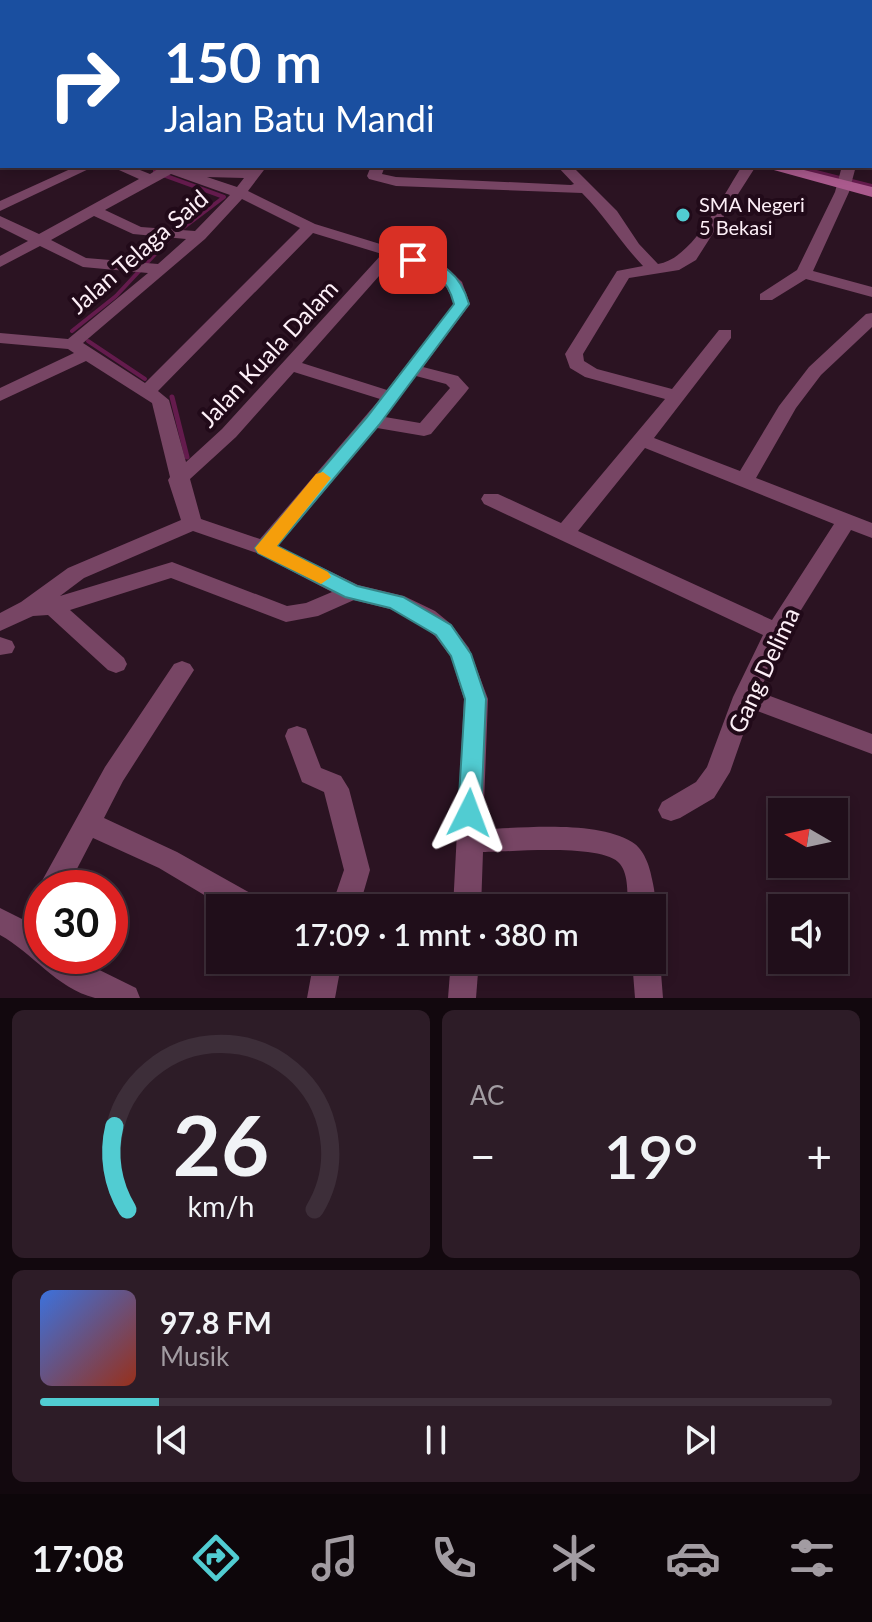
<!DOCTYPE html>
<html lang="id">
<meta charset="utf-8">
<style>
body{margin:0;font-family:Lato,sans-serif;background:#2d1c27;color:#f1f3f6;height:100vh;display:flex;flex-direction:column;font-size:30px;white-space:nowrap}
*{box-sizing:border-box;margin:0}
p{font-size:26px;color:#a29ca2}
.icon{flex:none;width:44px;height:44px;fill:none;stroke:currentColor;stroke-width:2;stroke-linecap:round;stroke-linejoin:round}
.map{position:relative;height:998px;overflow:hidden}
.panel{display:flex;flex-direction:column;gap:12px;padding:12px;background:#12080e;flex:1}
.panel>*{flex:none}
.banner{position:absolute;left:0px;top:0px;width:872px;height:168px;box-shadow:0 4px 12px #0003,0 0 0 2px #3d2e39;background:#1a4fa0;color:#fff;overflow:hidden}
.needle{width:52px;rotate:279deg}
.controls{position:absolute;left:768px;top:798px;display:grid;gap:16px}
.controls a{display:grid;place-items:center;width:80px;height:80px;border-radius:0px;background:#200e1a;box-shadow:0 4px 12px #0003,0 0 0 2px #3d2e39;font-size:40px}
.speed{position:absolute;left:24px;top:870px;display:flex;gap:16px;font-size:40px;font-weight:700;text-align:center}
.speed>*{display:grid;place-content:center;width:104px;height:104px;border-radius:50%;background:#200e1a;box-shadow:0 4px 12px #0003,0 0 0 2px #3d2e39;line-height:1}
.speed .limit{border:12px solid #d22;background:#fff;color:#111}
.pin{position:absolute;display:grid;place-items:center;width:68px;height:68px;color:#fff;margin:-34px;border-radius:16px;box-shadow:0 4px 12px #0006}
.me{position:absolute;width:88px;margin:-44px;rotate:3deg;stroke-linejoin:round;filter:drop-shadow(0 0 6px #0008)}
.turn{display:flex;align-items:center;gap:28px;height:168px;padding:0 32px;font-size:36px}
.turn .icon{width:104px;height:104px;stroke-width:2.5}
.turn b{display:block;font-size:56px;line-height:68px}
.big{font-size:60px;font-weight:600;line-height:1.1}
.panel .widget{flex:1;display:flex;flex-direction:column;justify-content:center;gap:12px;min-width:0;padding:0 28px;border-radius:12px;background:#2d1c27}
.panel .dial{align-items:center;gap:0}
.dial svg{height:208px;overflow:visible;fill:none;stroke:#3d2e39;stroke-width:7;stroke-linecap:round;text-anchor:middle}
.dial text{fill:#f1f3f6;stroke:none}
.song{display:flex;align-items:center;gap:24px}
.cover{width:96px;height:96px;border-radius:12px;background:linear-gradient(135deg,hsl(220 70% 55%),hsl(10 70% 35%))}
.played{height:8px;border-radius:4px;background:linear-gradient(90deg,#51ccd2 15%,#3d2e39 15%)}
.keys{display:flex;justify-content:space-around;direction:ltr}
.heat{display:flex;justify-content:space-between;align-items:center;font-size:44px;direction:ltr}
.panel .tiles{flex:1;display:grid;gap:12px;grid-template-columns:1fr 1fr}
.widget:last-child{grid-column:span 2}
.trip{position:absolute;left:206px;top:894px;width:460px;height:80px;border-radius:0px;background:#200e1a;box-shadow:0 4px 12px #0003,0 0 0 2px #3d2e39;font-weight:600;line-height:80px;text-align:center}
.dock{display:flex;height:128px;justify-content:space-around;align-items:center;background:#0d060a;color:#a29ca2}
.dock .icon{width:56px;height:56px}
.dock .active{color:#51ccd2}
.dock b{font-size:36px;color:#f1f3f6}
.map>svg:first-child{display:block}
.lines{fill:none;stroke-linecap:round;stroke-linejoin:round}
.stream-far2{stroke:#641b4d;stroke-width:3}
.stream-far1{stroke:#641b4d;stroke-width:4}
.stream{stroke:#641b4d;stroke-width:5}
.street{fill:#774564;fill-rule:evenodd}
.secondary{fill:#aa5a8d;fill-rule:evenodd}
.route{fill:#51ccd2;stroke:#358588;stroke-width:2}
.slow{fill:#f59e0b}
.poi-dot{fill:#51ccd2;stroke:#210a19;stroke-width:3}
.labels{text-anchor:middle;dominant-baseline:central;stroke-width:8;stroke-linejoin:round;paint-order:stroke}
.far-poi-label{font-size:20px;fill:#fdeff7;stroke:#210a19;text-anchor:start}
.street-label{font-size:24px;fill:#fdeff7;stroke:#210a19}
</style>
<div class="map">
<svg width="872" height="998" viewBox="0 0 872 998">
<rect width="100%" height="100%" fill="#2b1322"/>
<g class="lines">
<g class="stream-far2">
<polyline points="155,166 155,169"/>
<polyline points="792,166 804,169"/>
</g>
<g class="stream-far1">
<polyline points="796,167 872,186"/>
<polyline points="72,331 116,296 171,237 224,197 155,172 155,167"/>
<polyline points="88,341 145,379"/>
</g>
<polyline class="stream" points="172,397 187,457"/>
<g class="street">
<polygon points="73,0 85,0 71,2"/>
<polygon points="171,0 183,0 169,2"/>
<polygon points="250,0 262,0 248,2"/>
<polygon points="353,0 391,0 393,2 355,2"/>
<polygon points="427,0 439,0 426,2"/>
<polygon points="453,0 465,0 452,2"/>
<polygon points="536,0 548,0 535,2"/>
<polygon points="653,0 675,0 677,2 655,2"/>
<polygon points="735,0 747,0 734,2"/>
<polygon points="806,0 818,0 805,2"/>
<rect x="0" y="4" width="2" height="6"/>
<rect x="0" y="67" width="2" height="8"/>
<polygon points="872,75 872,90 870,91 870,76"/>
<rect x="0" y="98" width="2" height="8"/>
<rect x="870" y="103" width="2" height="8"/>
<polygon points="77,166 95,166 0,211 0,201"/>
<path d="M110,166h20l20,8 8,-5 -2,-3c31,0 61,3 94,4l3,-4h14l-19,25 67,33 127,39 20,19 8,22 -47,63 35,9 11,12 -3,4 -35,42 -7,2 -47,-8 -99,118 80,39 46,11 31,15 16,13 18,24 19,51 -5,130c41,-1 113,-9 149,13 12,7 18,25 20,37 3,13 5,26 0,37v-8h-24c-1,-13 1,-33 -8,-44 -16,-21 -111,-12 -137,-12l-2,56h-28l11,-209 -13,-42 -16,-21 -16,-13 -29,-14 -36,-9 -36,16 -32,6 -115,-44 -101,32 54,48 3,6 -3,6 -8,3 -8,-3 -60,-55 -15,1 -33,15v-18l21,-11 47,-34 113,-48 -13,-40 2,-3 -18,-74 -66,-42 -86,40v-13l74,-35 -6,-4 -68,-6v-10l68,6 80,-66 -65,-6 -43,-21 -40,21v-11l28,-15 -28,-14v-11l39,18 100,-55zM171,174l59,21 -35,36 -54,-4 -36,-17zM207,177l37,1 -7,9zM242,199l58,29 -155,155 -62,-40 122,-104zM94,216l39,18 53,5 -28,25 -72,-6 -35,-18zM313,233l69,21 -160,175 -36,33 -17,-62 -11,-9zM395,258c29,9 49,15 59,46l-67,86 -85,-27zM294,372l86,27 -120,140 -59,-20 -11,-40 46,-42zM416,376l30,8 4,4 -30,35 -35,-6zM193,531l64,22 75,39 -26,11 -19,3 -115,-44 -112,34 24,-18z"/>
<path d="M371,166h14l-3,8 14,3 175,8 3,-1 -17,-18h15l45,45 22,33 19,20c35,-5 65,-69 84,-98h14l-60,94 -17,10 -50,8 -46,76 1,7 13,8 75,20 47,-59h12v8l-77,100 86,33 39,-65 30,-39 57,-53 6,-1v14l-51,48 -25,33 -40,70 116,45v15l-21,-8 -65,104 -27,58 113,42v20l-120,-45 -22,63 -16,26 -34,20 -9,3 -9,-3 -4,-8 4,-8 34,-20 11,-15 26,-70 30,-62 -279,-131 -3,-5 3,-5h14l63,29 104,-124 -80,-22 -15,-9 -5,-14 52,-83 26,-5c-22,-23 -38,-50 -61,-73l-186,-7 -27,-7 -2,-3zM645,448l189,76 -62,96 -194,-89z"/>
<polygon points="842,166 856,166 849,192 813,271 872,287 872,297 806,279 772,300 760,300 760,294 797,270 835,192"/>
<polygon points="0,637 12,641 15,647 12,653 0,655"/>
<polygon points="182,661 190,664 194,670 123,781 104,818 177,852 261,899 265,908 226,908 159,868 93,838 67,888 42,888 42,893 40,888 43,879 105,767 174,664"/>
<polygon points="297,726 306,729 321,768 341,776 349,789 370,870 359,908 331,908 344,870 324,792 302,782 285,736 288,729"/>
<path d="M42,897v59h29l65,32 4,10c-13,0 -31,0 -45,0 -39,-10 -62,-45 -95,-63v-27l22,11 10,-19z"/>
<polygon points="652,949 660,960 663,998 635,998 632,960 652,960"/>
<polygon points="314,960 342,960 335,998 307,998"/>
<polygon points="451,960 479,960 476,998 448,998"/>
</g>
<g class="secondary">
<rect x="0" y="28" width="2" height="9"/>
<polygon points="759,166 788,166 872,187 872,197"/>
</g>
</g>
<path class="route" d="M413,256c31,7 47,17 56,48l-90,121 -102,121 80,40 46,11 48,28 20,29 15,45 -5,114 -4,7 -8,3 -8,-3 -3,-7 7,-114 -14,-43 -15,-21 -46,-27 -45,-11 -87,-44 -3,-5 112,-131 87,-113c-7,-27 -20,-34 -46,-41l-2,-3z"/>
<polygon class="slow" points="323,472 331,478 277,546 328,572 331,577 321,584 258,553 255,548 316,474"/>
<circle class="poi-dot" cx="683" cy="215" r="8"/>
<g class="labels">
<g class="far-poi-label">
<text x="699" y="204">SMA Negeri<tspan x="699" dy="23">5 Bekasi</tspan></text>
</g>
<g class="street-label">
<text transform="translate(138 251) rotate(-41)">Jalan Telaga Said</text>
<text transform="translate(268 353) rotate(-47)">Jalan Kuala Dalam</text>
<text transform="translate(763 670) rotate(-65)">Gang Delima</text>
</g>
</g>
</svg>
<div class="controls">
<a><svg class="needle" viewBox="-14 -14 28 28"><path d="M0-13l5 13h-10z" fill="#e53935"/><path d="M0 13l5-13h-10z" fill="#a29ca2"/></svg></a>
<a><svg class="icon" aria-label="sound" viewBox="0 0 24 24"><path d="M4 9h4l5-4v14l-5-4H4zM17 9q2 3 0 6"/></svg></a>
</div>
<div class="speed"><div class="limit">30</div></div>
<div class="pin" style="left:413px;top:260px;background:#d93025"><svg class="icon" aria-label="arrive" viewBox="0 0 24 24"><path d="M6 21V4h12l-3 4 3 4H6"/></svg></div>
<svg class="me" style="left:469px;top:813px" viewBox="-20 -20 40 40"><path d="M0-17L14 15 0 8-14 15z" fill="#51ccd2" stroke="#fff" stroke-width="4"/></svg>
<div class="trip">17:09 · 1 mnt · 380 m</div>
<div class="banner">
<div class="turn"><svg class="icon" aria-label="right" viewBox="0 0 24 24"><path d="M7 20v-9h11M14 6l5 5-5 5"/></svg><div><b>150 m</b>Jalan Batu Mandi</div></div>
</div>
</div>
<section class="panel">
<div class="tiles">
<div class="widget dial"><svg viewBox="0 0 100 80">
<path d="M14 69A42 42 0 1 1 86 69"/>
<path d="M14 69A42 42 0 0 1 9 37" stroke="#51ccd2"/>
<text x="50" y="56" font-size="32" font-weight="700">26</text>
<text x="50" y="72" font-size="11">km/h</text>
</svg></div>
<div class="widget"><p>AC</p>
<div class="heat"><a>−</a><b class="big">19°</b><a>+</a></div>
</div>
<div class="widget">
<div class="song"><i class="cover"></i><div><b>97.8 FM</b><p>Musik</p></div></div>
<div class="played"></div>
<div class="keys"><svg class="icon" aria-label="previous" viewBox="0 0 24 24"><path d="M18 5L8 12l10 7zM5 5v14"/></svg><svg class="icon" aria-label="pause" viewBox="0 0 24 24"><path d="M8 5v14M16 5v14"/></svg><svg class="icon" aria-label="next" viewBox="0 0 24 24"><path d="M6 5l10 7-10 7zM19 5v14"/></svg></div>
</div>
</div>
</section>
<nav class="dock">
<b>17:08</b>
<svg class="icon active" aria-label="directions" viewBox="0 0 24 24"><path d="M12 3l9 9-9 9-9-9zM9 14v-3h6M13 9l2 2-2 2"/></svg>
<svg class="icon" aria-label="music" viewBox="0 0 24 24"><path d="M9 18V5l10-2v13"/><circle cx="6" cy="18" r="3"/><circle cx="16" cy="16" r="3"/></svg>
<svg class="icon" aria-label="phone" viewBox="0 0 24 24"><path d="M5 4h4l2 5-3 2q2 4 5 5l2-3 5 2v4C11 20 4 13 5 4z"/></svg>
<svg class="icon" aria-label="climate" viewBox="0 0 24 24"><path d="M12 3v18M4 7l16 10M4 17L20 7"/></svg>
<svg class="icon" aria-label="car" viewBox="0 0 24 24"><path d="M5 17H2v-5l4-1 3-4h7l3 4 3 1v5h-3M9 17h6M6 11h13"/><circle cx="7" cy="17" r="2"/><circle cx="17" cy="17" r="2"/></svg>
<svg class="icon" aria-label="filters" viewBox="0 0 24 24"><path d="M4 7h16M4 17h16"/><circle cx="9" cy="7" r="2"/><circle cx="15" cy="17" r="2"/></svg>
</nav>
